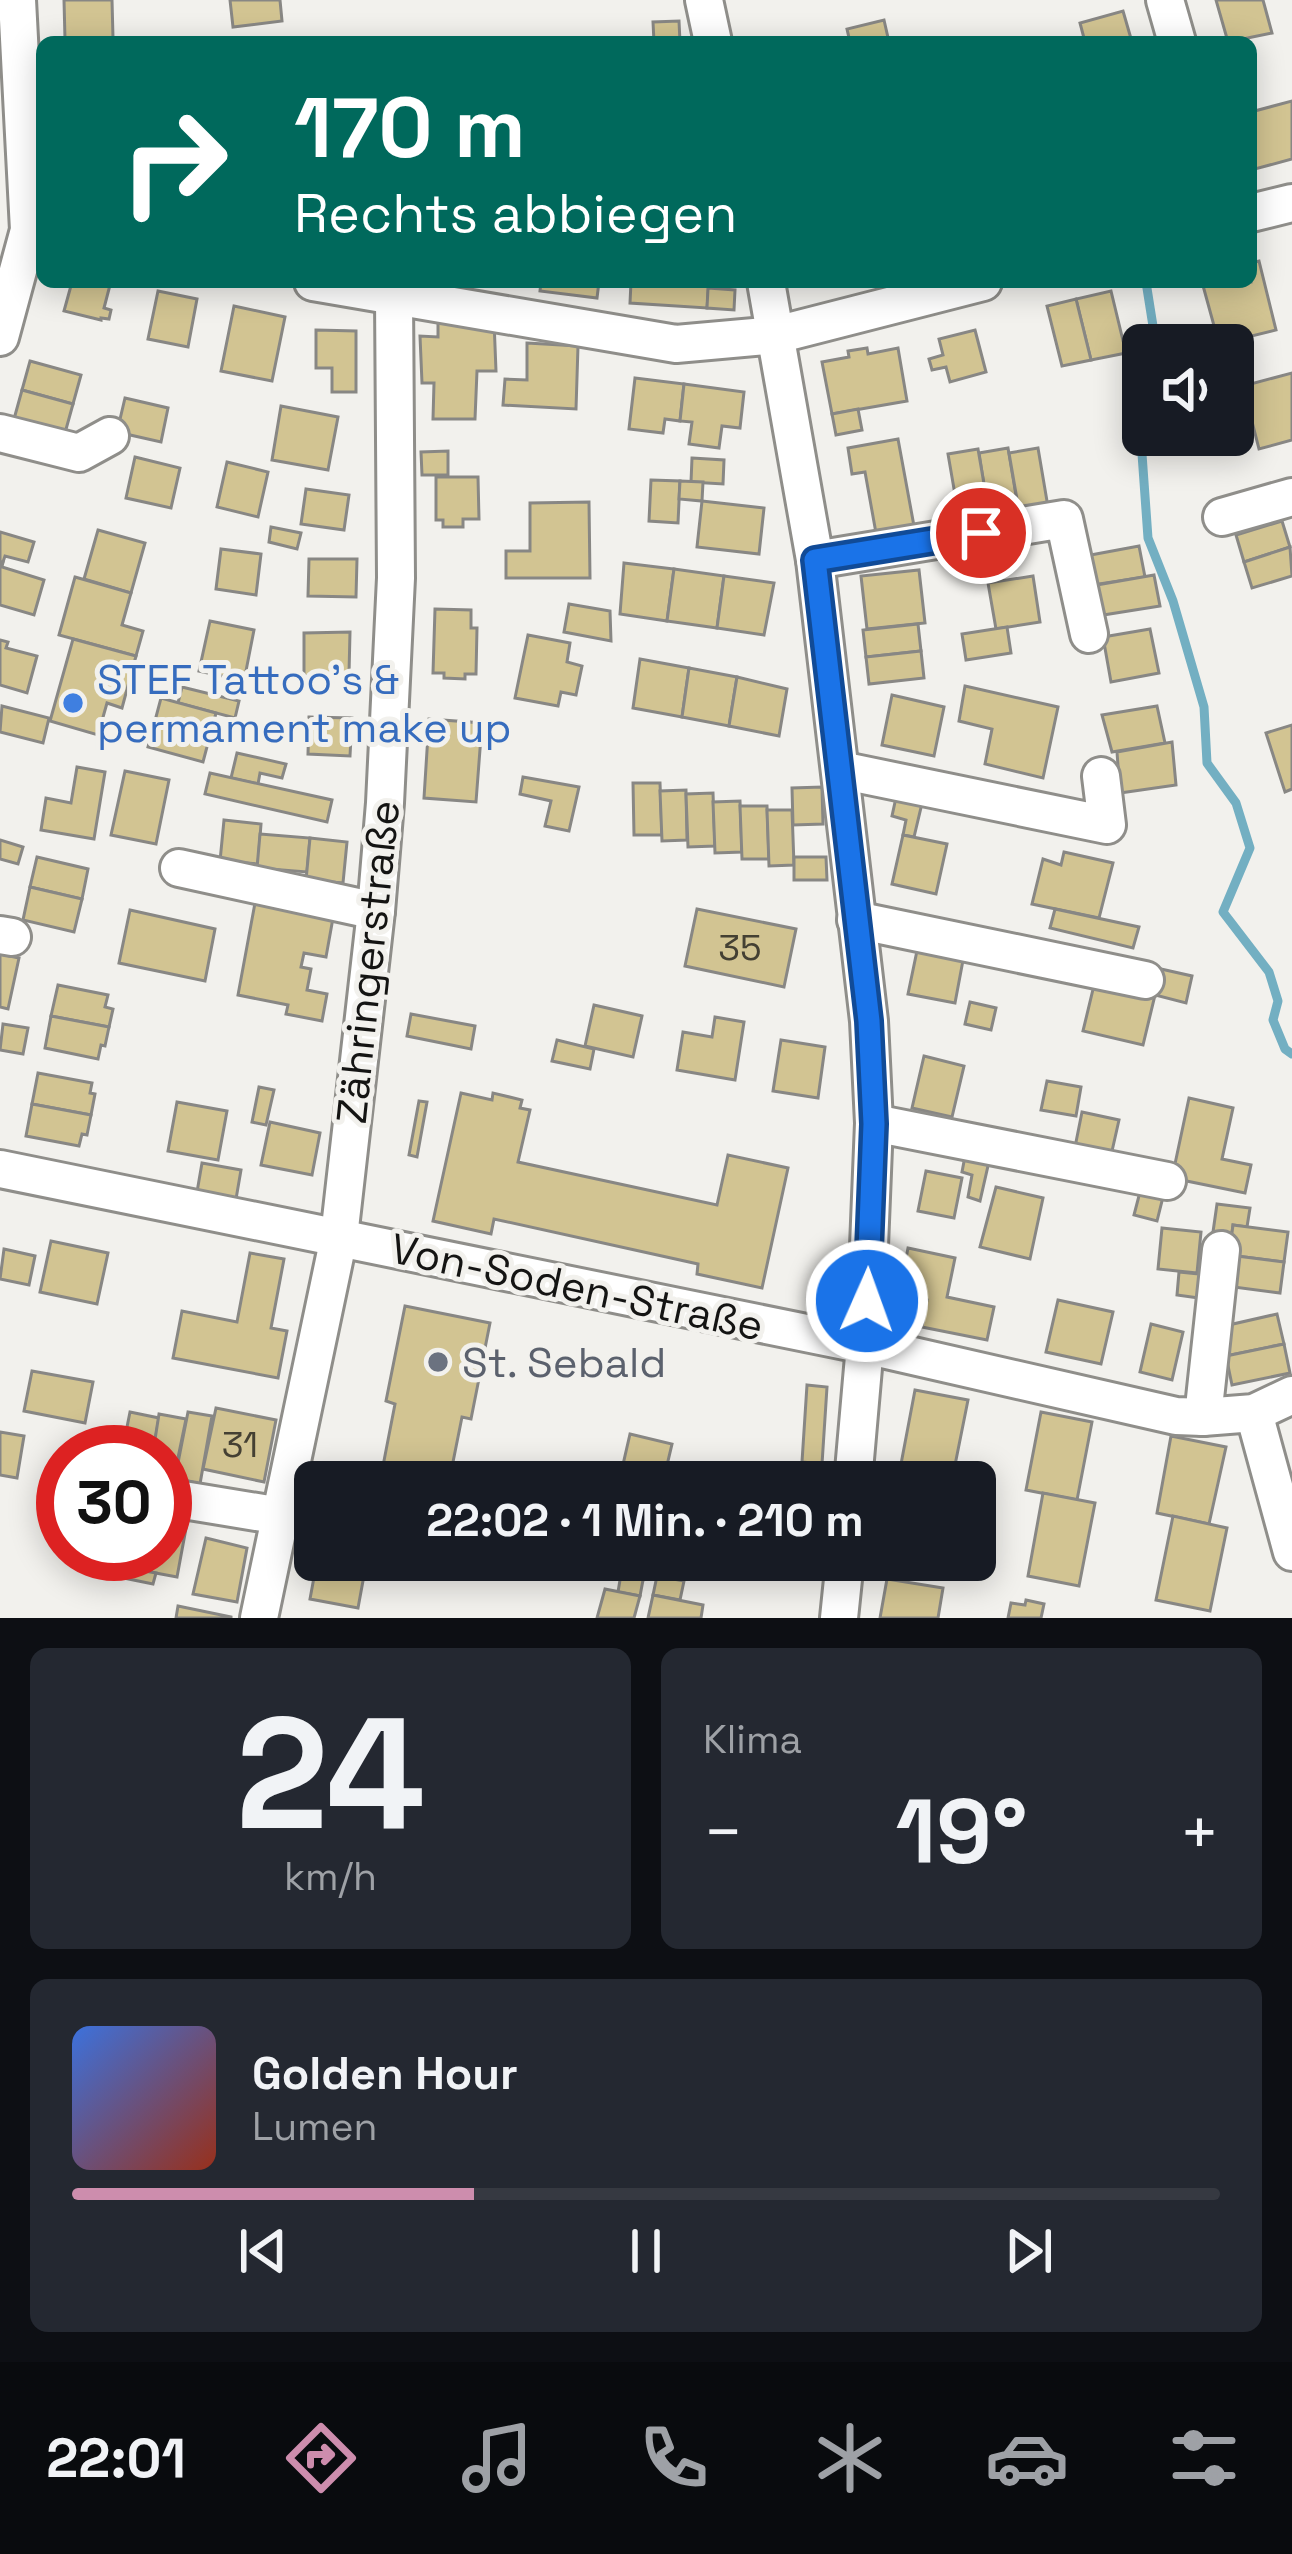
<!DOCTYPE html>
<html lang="de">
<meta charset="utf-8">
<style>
body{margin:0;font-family:"Space Grotesk",sans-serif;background:#242831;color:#f1f3f6;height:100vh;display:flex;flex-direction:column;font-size:45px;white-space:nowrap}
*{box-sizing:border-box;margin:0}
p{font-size:39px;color:#9ea1a6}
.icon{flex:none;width:66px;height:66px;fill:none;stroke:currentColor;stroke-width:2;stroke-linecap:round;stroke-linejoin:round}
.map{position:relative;height:1618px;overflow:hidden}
.details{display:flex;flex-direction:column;gap:30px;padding:30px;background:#0d0f14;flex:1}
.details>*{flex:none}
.banner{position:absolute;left:36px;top:36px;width:1221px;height:252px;border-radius:18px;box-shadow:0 6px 30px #0003;background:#00695c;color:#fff;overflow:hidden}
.tools{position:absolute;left:1122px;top:324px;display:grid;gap:24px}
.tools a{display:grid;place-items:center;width:132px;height:132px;border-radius:18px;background:#171b24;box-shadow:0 6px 30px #0003;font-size:60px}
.speed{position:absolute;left:36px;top:1425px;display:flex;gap:24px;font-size:60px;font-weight:700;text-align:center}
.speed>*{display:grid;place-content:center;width:156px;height:156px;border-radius:50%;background:#171b24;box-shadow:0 6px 30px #0003;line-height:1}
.speed .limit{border:18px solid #d22;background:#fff;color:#111}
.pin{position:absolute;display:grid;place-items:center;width:102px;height:102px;color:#fff;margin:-51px;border:6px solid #fff;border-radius:50%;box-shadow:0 3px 12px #0007}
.me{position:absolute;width:132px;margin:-66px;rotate:2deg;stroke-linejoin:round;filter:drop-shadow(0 0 9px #0008)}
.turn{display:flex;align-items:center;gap:42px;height:252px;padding:0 60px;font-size:54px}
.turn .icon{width:156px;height:156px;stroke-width:2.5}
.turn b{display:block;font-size:84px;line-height:102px}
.big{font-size:90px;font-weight:600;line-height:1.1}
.details .widget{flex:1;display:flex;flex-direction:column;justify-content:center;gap:18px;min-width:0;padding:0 42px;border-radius:18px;background:#242831}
.details .dial{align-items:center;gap:0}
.dial b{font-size:156px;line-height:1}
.song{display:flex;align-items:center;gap:36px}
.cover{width:144px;height:144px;border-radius:18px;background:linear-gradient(135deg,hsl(220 70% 55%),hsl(10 70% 35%))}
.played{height:12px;border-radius:6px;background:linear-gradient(90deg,#cd8dad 35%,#363941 35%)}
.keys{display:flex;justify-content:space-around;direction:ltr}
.heat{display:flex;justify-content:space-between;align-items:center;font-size:66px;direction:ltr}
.details .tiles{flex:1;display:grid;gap:30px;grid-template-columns:1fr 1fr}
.widget:last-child{grid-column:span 2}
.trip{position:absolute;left:294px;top:1461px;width:702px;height:120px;border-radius:18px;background:#171b24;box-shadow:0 6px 30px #0003;font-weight:600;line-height:120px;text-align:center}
.dock{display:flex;height:192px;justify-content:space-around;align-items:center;background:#090b0e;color:#9ea1a6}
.dock .icon{width:84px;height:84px}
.dock .selected{color:#cd8dad}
.dock b{font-size:54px;color:#f1f3f6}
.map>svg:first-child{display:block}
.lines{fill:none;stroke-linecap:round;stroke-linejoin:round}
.stream{stroke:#73afc2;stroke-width:9}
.building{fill:#d2c492;stroke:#888784;stroke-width:3}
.minor-casing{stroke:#8f8e8a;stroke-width:42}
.minor{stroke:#fff;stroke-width:36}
.route-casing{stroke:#114b97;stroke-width:30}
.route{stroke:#1a73e8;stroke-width:21}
.shop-dot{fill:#3f7fe0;stroke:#f2f1ed;stroke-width:4.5}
.worship-dot{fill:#6b7280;stroke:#f2f1ed;stroke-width:4.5}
.labels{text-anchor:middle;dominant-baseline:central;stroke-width:10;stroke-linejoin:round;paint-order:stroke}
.number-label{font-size:36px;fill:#444033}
.shop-label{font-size:42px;fill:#366cbe;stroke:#f2f1ed;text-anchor:start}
.street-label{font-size:42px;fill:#141413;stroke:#f2f1ed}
.worship-label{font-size:42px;fill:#5b616d;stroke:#f2f1ed;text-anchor:start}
</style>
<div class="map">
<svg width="1292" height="1618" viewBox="0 0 1292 1618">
<rect width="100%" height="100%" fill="#f2f1ed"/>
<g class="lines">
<g class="stream">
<polyline points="1146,282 1156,345"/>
<polyline points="1147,435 1142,454 1148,538 1173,601 1204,707 1207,763 1236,803 1250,848 1223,912 1269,972 1278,1001 1273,1020 1285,1049 1292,1054"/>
</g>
</g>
<g class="building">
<polygon points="64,0 112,0 113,38 65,39"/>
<polygon points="230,0 280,0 282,21 233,27"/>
<polygon points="1216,0 1263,0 1272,33 1228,42"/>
<polygon points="1123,11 1132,42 1085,42 1080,23"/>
<polygon points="884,20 889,42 850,42 847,29"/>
<polygon points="679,21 680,42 654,42 653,22"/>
<polygon points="1292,101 1292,159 1255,169 1251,153 1251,112"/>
<polygon points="1259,261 1276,330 1219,344 1202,282 1251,282 1251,263"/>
<polygon points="72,282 99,282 110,285 104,308 111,310 109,319 101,318 101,320 64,311"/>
<polygon points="541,282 599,282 597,298 540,291"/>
<polygon points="631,282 709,282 707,308 630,303"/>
<polygon points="708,288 735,290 734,310 707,308"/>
<polygon points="158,291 197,299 188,347 148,339"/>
<polygon points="1111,291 1126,353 1091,360 1076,299"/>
<polygon points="1076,299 1091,360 1062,366 1047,306"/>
<polygon points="234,306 285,317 272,381 221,371"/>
<polygon points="438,318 494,321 496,371 477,371 475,419 433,419 434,383 422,383 420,336 438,337"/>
<polygon points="316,330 356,331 356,392 332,392 332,368 316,368"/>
<polygon points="975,330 986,372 950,382 946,367 932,370 929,359 943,355 939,339"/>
<polygon points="527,343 578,346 576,409 503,405 505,379 527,380"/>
<polygon points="867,348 868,354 898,348 907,401 832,414 822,362 849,357 848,351"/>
<polygon points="30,361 81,375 73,404 22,390"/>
<polygon points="1292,373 1292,440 1259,449 1243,386"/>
<polygon points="635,378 684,384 680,421 665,419 663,433 629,429"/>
<polygon points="684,384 744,392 740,428 722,426 719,448 689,444 692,422 680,421"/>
<polygon points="22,390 73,404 65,433 14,419"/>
<polygon points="125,398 168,408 161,442 117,432"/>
<polygon points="281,406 338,417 328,470 272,460"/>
<polygon points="858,409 862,430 836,435 832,414"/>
<polygon points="898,439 914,526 876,533 865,472 852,474 848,448"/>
<polygon points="1008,448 1018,507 988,511 979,453"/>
<polygon points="1038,448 1048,507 1019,511 1009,453"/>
<polygon points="978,449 988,507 958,512 948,454"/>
<polygon points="448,451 448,475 422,475 421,452"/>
<polygon points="135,457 180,468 171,508 126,498"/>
<polygon points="692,458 724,460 723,484 691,482"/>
<polygon points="227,462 268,472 258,517 217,507"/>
<polygon points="436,477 478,477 479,519 463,519 463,527 443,527 443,520 436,520"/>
<polygon points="651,480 680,481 678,523 649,521"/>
<polygon points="680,481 703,482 702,501 679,499"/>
<polygon points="306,489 349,495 344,530 301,524"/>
<polygon points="702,501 764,508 759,554 697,547"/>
<polygon points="589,502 590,578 506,578 506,551 530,551 530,503"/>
<polygon points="1282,521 1290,547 1244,562 1236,535"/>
<polygon points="271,527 301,533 297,549 269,542"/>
<polygon points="98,530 145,543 131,593 84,579"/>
<polygon points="0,532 34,542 28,562 5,556 3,562 0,562"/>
<polygon points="1139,546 1145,577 1086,586 1080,557"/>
<polygon points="1290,547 1292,576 1252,588 1244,562"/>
<polygon points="221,549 261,554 256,595 216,589"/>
<polygon points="309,559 357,559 356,597 308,596"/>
<polygon points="0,562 3,562 2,567 44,580 34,615 0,605"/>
<polygon points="624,563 674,569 667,621 620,614"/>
<polygon points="674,569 724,576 717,628 667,621"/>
<polygon points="919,570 925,623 867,629 861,576"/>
<polygon points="1154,575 1160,606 1097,616 1091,586"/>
<polygon points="724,576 774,583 764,635 717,628"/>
<polygon points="1033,576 1040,622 996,629 988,583"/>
<polygon points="75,577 131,593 122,625 143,631 136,656 59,635"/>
<polygon points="569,604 610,611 611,641 564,632"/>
<polygon points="435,609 471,610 471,628 477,628 476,674 465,674 465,679 444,678 444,673 433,673"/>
<polygon points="210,621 254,630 244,681 199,671"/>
<polygon points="918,624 921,651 866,657 863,630"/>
<polygon points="1007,627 1011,653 966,660 962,634"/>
<polygon points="1150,629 1159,673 1111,682 1103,637"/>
<polygon points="350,632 349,674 304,676 304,633"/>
<polygon points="528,635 570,643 567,662 582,666 576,695 561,692 558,706 515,698"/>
<polygon points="73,639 136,656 122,708 107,703 98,735 50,721"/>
<polygon points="0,640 8,642 6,648 37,656 27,693 0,685"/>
<polygon points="921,651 924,678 869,684 866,657"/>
<polygon points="640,659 689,668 682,717 633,708"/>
<polygon points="689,668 737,677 729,726 682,717"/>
<polygon points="737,677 787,689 779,736 729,726"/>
<polygon points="965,686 1058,707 1043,778 985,764 992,729 959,721"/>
<polygon points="182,687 239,701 235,718 178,703"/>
<polygon points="892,695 944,707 934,756 882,745"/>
<polygon points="161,698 216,713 203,762 148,747"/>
<polygon points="2,706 49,718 43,743 0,732"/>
<polygon points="1157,706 1165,743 1112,752 1102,715"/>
<polygon points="309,717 352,718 350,756 308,754"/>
<polygon points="429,719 482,723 476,802 424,798"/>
<polygon points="1292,725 1292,789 1285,792 1266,733"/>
<polygon points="1172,742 1176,785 1120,793 1117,752"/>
<polygon points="237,753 286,764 282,778 260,773 258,784 231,778"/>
<polygon points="77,767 105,772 94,839 41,830 46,798 71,803"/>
<polygon points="125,771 169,780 156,844 111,835"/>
<polygon points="210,773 332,800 327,822 205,794"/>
<polygon points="523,777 579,787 569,831 545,826 551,801 520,794"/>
<polygon points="633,783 660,783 662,835 634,835"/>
<polygon points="822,787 823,824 793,825 792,788"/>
<polygon points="686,790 687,840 662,841 660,791"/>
<polygon points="713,793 715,846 688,847 686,794"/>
<polygon points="897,793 923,799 914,837 903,835 906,820 892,816"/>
<polygon points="740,801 742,852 715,853 713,802"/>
<polygon points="740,806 767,806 769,859 742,859"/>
<polygon points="767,810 792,810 794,865 769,866"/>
<polygon points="224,820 261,824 258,864 220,861"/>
<polygon points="260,834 310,838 307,872 257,868"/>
<polygon points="903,835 947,844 936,894 892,884"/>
<polygon points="310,838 347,842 343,883 306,880"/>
<polygon points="0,840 23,847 18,864 0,859"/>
<polygon points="1064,852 1113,863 1099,918 1032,904 1043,859 1061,865"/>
<polygon points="37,857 88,869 82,899 30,887"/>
<polygon points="794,857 826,857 827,880 794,880"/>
<polygon points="30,887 82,899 74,932 23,920"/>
<polygon points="255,903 333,918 326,957 304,953 301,967 311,969 307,990 327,994 322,1021 286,1014 288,1005 238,995"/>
<polygon points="697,909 796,929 784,987 685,966"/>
<polygon points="1055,909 1139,927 1133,948 1050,928"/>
<polygon points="130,910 215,929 205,981 119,963"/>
<polygon points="918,946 964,955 955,1003 908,994"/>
<polygon points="0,954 19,958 8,1009 0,1007"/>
<polygon points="1161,969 1192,976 1186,1003 1155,995"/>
<polygon points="1095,981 1155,995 1143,1045 1083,1031"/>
<polygon points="58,985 108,995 105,1007 113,1009 109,1027 51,1016"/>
<polygon points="970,1002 996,1008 991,1030 965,1024"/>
<polygon points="594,1005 642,1016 633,1057 585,1046"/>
<polygon points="411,1014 475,1026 471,1049 407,1036"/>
<polygon points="51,1016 109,1027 105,1046 101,1045 98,1059 45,1048"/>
<polygon points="715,1017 744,1022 735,1080 677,1070 683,1032 712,1037"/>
<polygon points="3,1024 28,1028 23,1054 0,1050"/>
<polygon points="557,1040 594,1049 590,1069 552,1061"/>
<polygon points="781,1040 825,1047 818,1098 773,1091"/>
<polygon points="924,1056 964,1066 952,1117 912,1108"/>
<polygon points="38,1073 92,1083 90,1093 95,1094 91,1115 32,1104"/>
<polygon points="1047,1081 1081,1087 1076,1116 1041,1110"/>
<polygon points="259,1087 274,1090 266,1125 252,1122"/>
<polygon points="461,1093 492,1100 493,1093 522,1100 520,1108 530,1110 518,1162 717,1205 728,1155 788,1168 762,1288 697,1274 698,1264 494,1219 491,1234 433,1221"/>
<polygon points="1189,1098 1233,1108 1222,1159 1251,1165 1245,1193 1172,1178"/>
<polygon points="419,1101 427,1102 417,1157 409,1155"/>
<polygon points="177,1102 227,1111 218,1160 168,1151"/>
<polygon points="32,1104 91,1115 87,1135 82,1134 79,1146 26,1136"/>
<polygon points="1082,1112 1119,1120 1110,1160 1074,1152"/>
<polygon points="270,1122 320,1133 312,1175 261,1165"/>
<polygon points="966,1151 990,1157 980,1201 968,1197 972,1175 962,1172"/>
<polygon points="202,1163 241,1170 236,1199 197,1192"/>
<polygon points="926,1171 962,1178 954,1218 918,1211"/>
<polygon points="996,1187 1043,1198 1030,1259 980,1247"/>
<polygon points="1141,1188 1164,1193 1157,1221 1134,1215"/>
<polygon points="1217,1204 1250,1208 1247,1227 1233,1225 1231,1241 1212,1239"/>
<polygon points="1233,1225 1288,1232 1284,1262 1229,1255"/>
<polygon points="1162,1228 1201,1232 1197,1273 1158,1269"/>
<polygon points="51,1241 108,1253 97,1304 40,1292"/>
<polygon points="908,1248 955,1258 947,1297 994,1307 987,1340 922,1327 927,1300 899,1295"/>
<polygon points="4,1249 35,1256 29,1285 0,1279"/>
<polygon points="250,1253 284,1259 271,1328 287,1331 278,1378 173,1358 182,1311 237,1322"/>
<polygon points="1229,1255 1284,1262 1280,1293 1226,1286"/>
<polygon points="1179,1272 1209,1275 1206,1299 1177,1295"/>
<polygon points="1058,1300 1113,1312 1101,1364 1046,1352"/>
<polygon points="405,1306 490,1323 471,1419 462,1417 449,1482 395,1482 396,1474 382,1471 395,1404 386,1401"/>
<polygon points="1277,1314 1284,1344 1226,1356 1220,1327"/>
<polygon points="1151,1324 1183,1332 1172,1380 1140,1372"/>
<polygon points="1284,1344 1290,1373 1232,1385 1226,1356"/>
<polygon points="32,1371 93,1382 85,1423 24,1411"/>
<polygon points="807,1385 827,1387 822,1464 802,1462"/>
<polygon points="915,1390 968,1400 953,1475 901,1464"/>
<polygon points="216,1408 276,1420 264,1482 203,1469"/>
<polygon points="130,1412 159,1418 153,1452 122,1452"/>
<polygon points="188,1412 212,1416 200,1484 175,1478"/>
<polygon points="1041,1412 1092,1422 1077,1500 1026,1490"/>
<polygon points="159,1414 186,1419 173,1482 165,1481 165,1452 153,1452"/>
<polygon points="0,1432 24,1436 17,1478 0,1475"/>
<polygon points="630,1434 672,1444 663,1482 619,1482"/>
<polygon points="1171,1436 1226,1447 1209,1524 1157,1513"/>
<polygon points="915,1467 968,1477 967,1482 912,1482"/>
<polygon points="1043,1493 1095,1503 1079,1586 1028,1576"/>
<polygon points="1173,1516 1227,1528 1210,1611 1156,1600"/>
<polygon points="165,1519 187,1523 177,1577 145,1571 148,1554 165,1554"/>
<polygon points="206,1538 247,1548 237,1602 193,1594"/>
<polygon points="101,1554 147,1563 145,1571 156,1573 153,1584 99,1573"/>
<polygon points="584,1560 648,1560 643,1580 583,1567"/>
<polygon points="722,1560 742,1561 740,1579 720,1576"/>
<polygon points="317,1561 365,1570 358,1608 310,1599"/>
<polygon points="621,1574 643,1580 640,1596 618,1592"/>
<polygon points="657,1576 684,1581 680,1600 653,1595"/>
<polygon points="887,1579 943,1588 938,1618 880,1618"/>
<polygon points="605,1589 640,1596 634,1618 597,1618"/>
<polygon points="653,1595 703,1605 701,1618 648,1618"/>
<polygon points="1026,1600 1044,1604 1041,1618 1008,1618 1011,1603 1025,1605"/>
<polygon points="178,1606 231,1617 231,1618 176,1618"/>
</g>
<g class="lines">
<g class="minor-casing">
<g id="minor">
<polyline points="704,0 713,42"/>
<polyline points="1165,0 1177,42"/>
<polyline points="1251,213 1292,203"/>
<polyline points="313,282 676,344 776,335 983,282"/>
<polyline points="766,282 815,560 869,1021 874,1123 865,1345 853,1482"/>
<polyline points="0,337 29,230 17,0"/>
<polyline points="0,433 79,453 110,436"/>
<polyline points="1222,517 1292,497"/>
<polyline points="815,560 1064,519 1089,634"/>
<polyline points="840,770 1107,825 1101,776"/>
<polyline points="179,868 376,911"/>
<polyline points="856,920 1145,980"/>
<polyline points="0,935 12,937"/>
<polyline points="874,1123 1167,1181"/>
<polyline points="0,1169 865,1345 1176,1416 1203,1417 1254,1413 1292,1395"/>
<polyline points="1254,1413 1292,1552"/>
<polyline points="1203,1417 1221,1250"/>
<polyline points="165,1497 281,1516"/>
<polyline points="259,1618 339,1237 376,911 385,803 396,578 394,297"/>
<polyline points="839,1618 845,1560"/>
</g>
</g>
<use href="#minor" class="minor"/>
</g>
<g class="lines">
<g class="route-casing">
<polyline id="route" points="867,1301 874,1124 869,1021 815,560 981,533"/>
</g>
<use href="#route" class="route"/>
</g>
<circle class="shop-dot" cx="73" cy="703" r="12"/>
<circle class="worship-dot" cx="438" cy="1362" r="12"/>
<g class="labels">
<g class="number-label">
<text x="740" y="948">35</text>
<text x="240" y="1445">31</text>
</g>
<g class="shop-label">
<text x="97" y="679">STEF Tattoo's &amp;<tspan x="97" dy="48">permament make up</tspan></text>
</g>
<g class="street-label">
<text transform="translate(368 962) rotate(-84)">Zähringerstraße</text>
<text transform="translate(577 1287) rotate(12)">Von-Soden-Straße</text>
</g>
<g class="worship-label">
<text x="462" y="1362">St. Sebald</text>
</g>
</g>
</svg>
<div class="tools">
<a><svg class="icon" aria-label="sound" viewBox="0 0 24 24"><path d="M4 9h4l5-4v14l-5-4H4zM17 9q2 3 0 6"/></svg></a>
</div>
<div class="speed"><div class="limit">30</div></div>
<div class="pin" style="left:981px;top:533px;background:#d93025"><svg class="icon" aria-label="arrive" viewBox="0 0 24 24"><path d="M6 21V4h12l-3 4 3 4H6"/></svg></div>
<svg class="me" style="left:867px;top:1301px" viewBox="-20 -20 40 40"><circle r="17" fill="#1a73e8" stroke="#fff" stroke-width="3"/><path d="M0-11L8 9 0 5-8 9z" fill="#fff"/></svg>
<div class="trip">22:02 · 1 Min. · 210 m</div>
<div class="banner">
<div class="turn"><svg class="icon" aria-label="right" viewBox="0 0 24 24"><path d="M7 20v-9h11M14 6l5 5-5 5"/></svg><div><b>170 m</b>Rechts abbiegen</div></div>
</div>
</div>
<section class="details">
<div class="tiles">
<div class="widget dial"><b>24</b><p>km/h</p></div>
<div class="widget"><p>Klima</p>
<div class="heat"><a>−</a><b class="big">19°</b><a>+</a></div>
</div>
<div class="widget">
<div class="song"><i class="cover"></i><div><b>Golden Hour</b><p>Lumen</p></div></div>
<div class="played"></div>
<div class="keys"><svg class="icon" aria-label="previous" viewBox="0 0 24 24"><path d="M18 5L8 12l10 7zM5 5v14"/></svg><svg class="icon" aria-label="pause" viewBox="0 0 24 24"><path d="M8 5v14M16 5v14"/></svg><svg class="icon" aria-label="next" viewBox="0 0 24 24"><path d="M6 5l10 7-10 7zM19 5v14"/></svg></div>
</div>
</div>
</section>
<nav class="dock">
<b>22:01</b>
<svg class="icon selected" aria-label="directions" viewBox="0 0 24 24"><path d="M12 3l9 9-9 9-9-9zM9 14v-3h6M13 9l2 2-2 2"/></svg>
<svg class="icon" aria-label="music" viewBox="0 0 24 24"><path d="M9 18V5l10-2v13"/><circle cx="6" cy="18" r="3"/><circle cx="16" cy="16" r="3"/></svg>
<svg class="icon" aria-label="phone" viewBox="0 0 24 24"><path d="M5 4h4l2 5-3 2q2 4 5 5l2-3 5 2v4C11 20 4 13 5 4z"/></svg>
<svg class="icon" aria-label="climate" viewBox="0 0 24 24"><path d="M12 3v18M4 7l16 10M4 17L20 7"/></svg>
<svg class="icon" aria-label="car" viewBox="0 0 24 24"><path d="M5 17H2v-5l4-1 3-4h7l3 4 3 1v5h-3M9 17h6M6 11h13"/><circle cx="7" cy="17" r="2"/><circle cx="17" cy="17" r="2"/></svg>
<svg class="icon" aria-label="filters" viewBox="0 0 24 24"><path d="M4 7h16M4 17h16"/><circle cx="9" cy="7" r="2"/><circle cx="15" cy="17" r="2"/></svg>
</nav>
